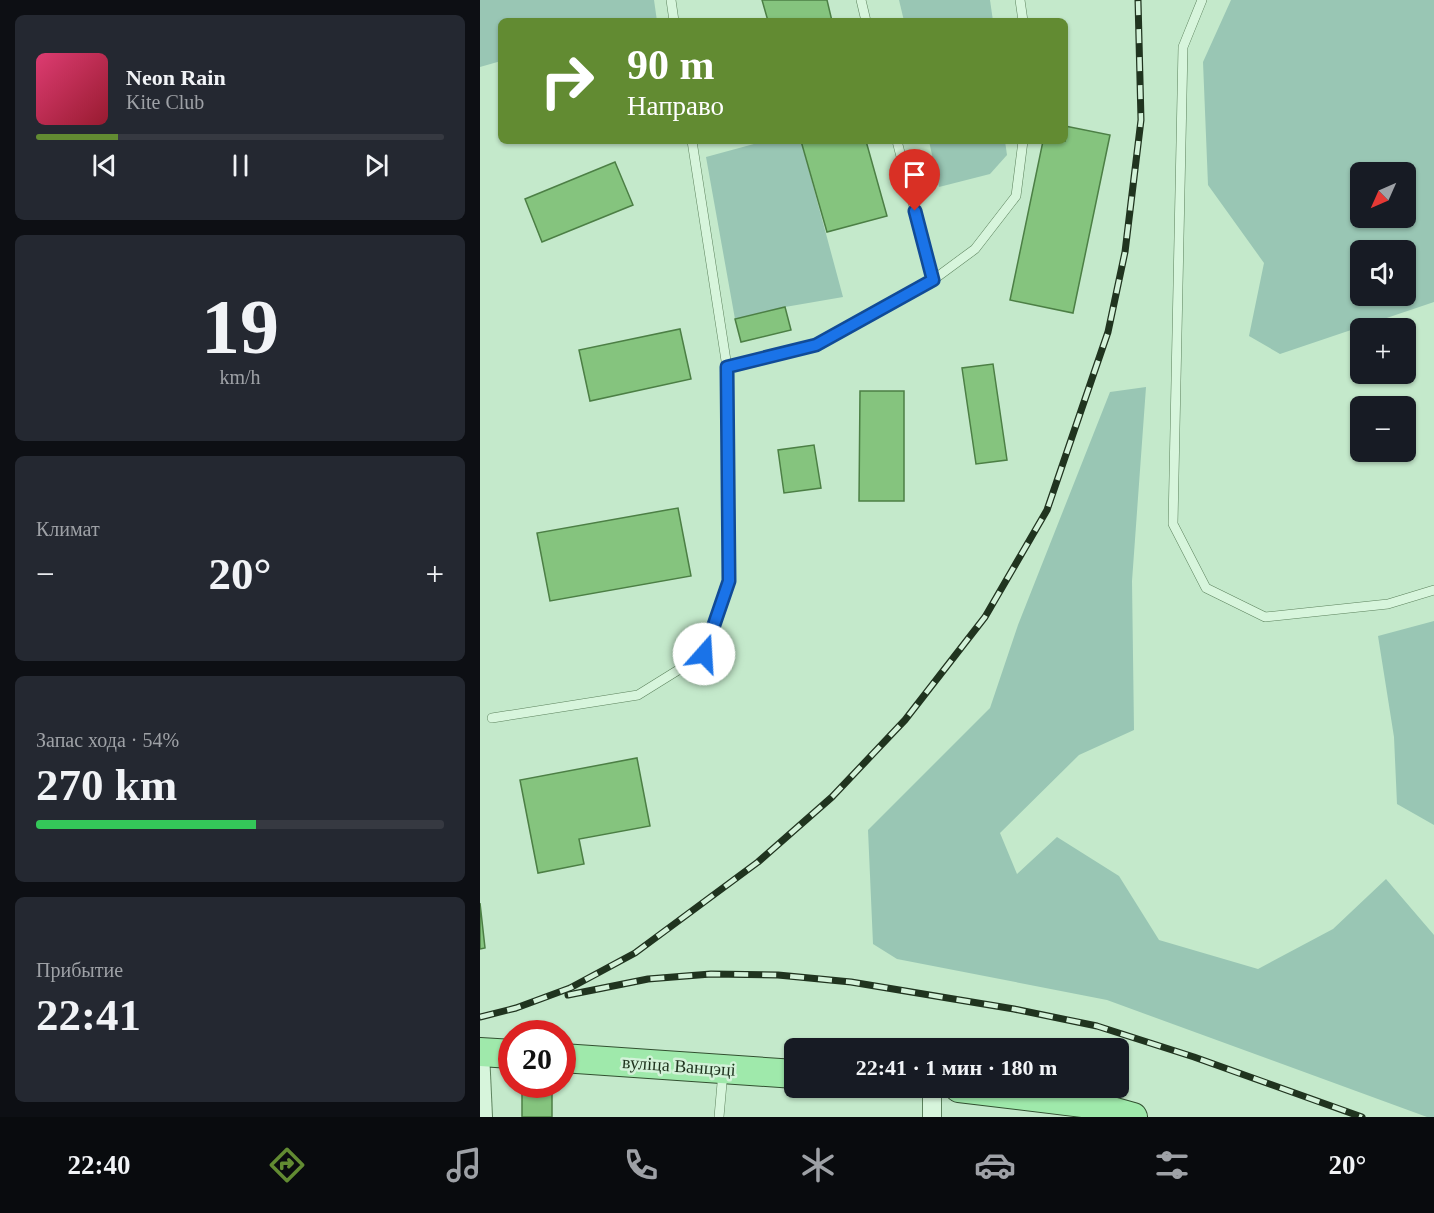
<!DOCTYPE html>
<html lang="ru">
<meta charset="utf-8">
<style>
body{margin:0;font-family:Georgia,serif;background:#242831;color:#f1f3f6;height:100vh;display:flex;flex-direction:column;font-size:22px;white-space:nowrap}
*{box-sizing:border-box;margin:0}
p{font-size:20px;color:#9ea1a6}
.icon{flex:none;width:33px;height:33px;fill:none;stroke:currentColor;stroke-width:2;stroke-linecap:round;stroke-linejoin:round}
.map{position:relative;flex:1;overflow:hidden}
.sheet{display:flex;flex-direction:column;gap:15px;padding:15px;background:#0d0f14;width:480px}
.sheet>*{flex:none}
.top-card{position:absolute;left:18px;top:18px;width:570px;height:126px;border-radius:9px;box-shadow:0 2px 4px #0004;background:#628b32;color:#fff;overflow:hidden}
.needle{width:39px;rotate:225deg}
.controls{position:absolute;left:870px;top:162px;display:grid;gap:12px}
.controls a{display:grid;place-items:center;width:66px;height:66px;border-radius:9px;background:#171b24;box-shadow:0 2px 4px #0004;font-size:30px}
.speed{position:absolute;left:18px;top:1020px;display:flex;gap:12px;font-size:30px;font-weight:700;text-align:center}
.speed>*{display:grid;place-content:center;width:78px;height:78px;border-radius:50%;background:#171b24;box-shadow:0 2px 4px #0004;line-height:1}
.speed .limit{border:9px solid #d22;background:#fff;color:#111}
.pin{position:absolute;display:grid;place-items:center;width:51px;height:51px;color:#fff;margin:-62px -26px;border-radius:50% 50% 50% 0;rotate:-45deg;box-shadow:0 0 6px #0007}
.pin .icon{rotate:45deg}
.me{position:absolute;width:66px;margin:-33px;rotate:19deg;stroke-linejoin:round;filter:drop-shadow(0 0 4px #0008)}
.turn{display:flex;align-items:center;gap:21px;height:126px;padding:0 30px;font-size:27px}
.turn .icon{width:78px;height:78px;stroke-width:2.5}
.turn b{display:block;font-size:42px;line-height:51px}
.big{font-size:45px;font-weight:700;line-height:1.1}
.sheet .widget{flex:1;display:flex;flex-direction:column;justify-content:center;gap:9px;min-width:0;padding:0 21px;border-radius:9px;background:#242831}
.sheet .dial{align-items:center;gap:0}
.dial b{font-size:78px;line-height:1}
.song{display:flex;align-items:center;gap:18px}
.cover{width:72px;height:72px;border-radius:9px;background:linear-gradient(135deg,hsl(340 70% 55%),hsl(350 70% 35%))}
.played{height:6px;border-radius:3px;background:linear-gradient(90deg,#628b32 20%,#363941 20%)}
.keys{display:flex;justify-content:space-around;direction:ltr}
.heat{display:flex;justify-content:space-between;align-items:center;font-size:33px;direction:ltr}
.charge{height:9px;border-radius:4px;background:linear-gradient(90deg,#34c759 54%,#363941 0)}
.trip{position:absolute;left:304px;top:1038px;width:345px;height:60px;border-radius:9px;background:#171b24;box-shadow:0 2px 4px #0004;font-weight:700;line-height:60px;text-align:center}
.dock{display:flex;height:96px;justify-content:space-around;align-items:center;background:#090b0e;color:#9ea1a6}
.dock .icon{width:42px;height:42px}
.dock .selected{color:#628b32}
.dock b{font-size:27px;color:#f1f3f6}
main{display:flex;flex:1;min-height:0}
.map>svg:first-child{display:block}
.green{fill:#99c6b4;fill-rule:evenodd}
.building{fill:#85c47e;stroke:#4c7f45;stroke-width:1.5}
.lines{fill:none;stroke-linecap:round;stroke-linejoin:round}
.service-casing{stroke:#5c825d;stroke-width:10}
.minor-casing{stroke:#5c825d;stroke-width:20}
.primary-casing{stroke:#325030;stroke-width:30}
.service{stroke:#d7f5dc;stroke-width:9}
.minor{stroke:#d7f5dc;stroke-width:18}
.primary{stroke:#9fe9ab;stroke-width:28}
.rail-casing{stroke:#20341f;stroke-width:7}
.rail{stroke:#d3f2d9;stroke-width:4.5;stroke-dasharray:14;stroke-linecap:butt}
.route-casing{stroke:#114b97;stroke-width:15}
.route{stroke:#1a73e8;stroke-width:10}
.labels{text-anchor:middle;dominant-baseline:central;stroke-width:5;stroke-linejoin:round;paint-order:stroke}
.street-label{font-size:18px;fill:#20341f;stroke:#d3f2d9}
</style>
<main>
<section class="sheet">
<div class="widget">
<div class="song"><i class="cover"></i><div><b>Neon Rain</b><p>Kite Club</p></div></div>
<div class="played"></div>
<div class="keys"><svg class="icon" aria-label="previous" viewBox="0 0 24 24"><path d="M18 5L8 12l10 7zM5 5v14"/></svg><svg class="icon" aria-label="pause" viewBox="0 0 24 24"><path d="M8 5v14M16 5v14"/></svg><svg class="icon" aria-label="next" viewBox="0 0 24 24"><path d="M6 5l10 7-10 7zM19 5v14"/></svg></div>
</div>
<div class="widget dial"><b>19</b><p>km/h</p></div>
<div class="widget"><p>Климат</p>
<div class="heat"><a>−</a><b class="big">20°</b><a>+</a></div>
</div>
<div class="widget"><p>Запас хода · 54%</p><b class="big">270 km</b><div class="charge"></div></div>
<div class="widget"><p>Прибытие</p><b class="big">22:41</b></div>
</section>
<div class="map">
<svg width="954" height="1117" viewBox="0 0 954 1117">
<rect width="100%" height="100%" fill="#c4e9cb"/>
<g class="green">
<polygon points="0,0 174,0 177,21 21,21 21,61 0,67"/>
<polygon points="419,0 510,0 513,21 424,21"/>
<path d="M751,0h203v302l-154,52 -31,-18 15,-73 -56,-78 -5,-123zM926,172v46h-46v-46zM926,250v46h-46v-46z"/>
<polygon points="285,141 321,141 363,297 305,307 255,319 226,157"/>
<polygon points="449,141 525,141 527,155 510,174 459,187"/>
<polygon points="666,387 652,581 654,730 599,755 520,833 537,874 577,837 639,876 679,940 778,969 853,929 906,879 954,935 954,1117 947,1117 627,1000 417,959 393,944 388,830 510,708 538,625 630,392"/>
<polygon points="954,621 954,825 917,804 914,737 898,636"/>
</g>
<g class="building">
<polygon points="282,0 347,0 352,21 288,21"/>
<polygon points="585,126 630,135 593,313 530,300 563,141 585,141"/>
<polygon points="321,141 386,141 407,216 347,232"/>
<polygon points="135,162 153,205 62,242 45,199"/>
<polygon points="305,307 311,330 261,342 255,319"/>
<polygon points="200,329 211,379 110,401 99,350"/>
<polygon points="513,364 527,460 496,464 482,368"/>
<polygon points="380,391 424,391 424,501 379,501"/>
<polygon points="334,445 341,488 304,493 298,450"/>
<polygon points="198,508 211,576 70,601 57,533"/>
<polygon points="157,758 170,826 99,839 104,864 58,873 40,780"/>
<polygon points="0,903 5,948 0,949"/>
<rect x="42" y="1088" width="30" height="29"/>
</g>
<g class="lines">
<g class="service-casing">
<g id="service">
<polyline points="191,0 194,21"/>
<polyline points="381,0 386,21"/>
<polyline points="540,0 543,21"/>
<polyline points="722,0 703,47 693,524 726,588 785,617 908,604 954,590"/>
<polyline points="453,280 495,249 536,196 543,141"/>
<polyline points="247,367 336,345 453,280 417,141"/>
<polyline points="12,718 158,695 224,654 249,581 247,367 212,141"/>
<polyline points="239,1117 243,1072"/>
</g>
</g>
<g class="minor-casing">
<g id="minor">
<polyline points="0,1052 3,1117"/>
<polyline points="452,1117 452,1088"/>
</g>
</g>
<g class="primary-casing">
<g id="primary">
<polyline points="0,1052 32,1054"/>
<polyline points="82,1058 315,1074"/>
<polyline points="479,1088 603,1103 653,1117"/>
</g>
</g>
<use href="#service" class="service"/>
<use href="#minor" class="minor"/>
<use href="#primary" class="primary"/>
<g class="rail-casing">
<g id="rail">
<polyline points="88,995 168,979 231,974 298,975 371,982 534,1009 617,1026 714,1057 882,1117"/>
<polyline points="0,1017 36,1008 90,988 155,953 278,862 352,797 425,720 505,617 567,510 628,332 645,252 661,120 658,0"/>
</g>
</g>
<use href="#rail" class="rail"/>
</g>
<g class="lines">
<g class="route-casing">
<polyline id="route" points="224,654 249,581 247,367 336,345 453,280 435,211"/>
</g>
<use href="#route" class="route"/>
</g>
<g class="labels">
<g class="street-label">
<text transform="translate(199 1066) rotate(4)">вуліца Ванцэці</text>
</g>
</g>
</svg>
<div class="controls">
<a><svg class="needle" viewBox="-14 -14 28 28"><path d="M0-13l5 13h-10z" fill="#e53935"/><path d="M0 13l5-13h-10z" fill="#9ea1a6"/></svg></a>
<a><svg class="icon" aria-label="sound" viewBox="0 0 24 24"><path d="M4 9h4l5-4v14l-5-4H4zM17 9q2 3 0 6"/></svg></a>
<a>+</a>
<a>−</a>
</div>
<div class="speed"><div class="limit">20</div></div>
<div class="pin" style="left:435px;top:211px;background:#d93025"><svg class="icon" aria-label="arrive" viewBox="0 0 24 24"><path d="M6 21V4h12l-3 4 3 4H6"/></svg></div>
<svg class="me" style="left:224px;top:654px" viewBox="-20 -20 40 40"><circle r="19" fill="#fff"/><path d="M0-13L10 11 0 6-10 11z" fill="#1a73e8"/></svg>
<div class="trip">22:41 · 1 мин · 180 m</div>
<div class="top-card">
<div class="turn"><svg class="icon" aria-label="right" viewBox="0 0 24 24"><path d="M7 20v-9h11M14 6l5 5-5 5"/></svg><div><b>90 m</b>Направо</div></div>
</div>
</div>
</main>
<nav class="dock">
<b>22:40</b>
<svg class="icon selected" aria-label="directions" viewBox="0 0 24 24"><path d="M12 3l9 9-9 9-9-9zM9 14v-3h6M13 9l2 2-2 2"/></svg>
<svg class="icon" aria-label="music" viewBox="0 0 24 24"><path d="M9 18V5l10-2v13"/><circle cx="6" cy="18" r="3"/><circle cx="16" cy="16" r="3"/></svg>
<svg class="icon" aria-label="phone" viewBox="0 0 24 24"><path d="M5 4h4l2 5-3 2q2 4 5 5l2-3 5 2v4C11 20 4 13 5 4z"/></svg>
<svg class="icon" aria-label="climate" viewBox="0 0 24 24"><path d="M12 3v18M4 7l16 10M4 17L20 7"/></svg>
<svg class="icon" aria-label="car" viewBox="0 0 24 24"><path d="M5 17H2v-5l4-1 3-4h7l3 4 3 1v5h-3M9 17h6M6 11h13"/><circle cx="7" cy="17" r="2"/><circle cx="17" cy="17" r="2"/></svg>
<svg class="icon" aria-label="filters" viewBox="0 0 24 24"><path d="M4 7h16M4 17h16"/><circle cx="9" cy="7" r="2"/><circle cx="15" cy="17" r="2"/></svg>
<b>20°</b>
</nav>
